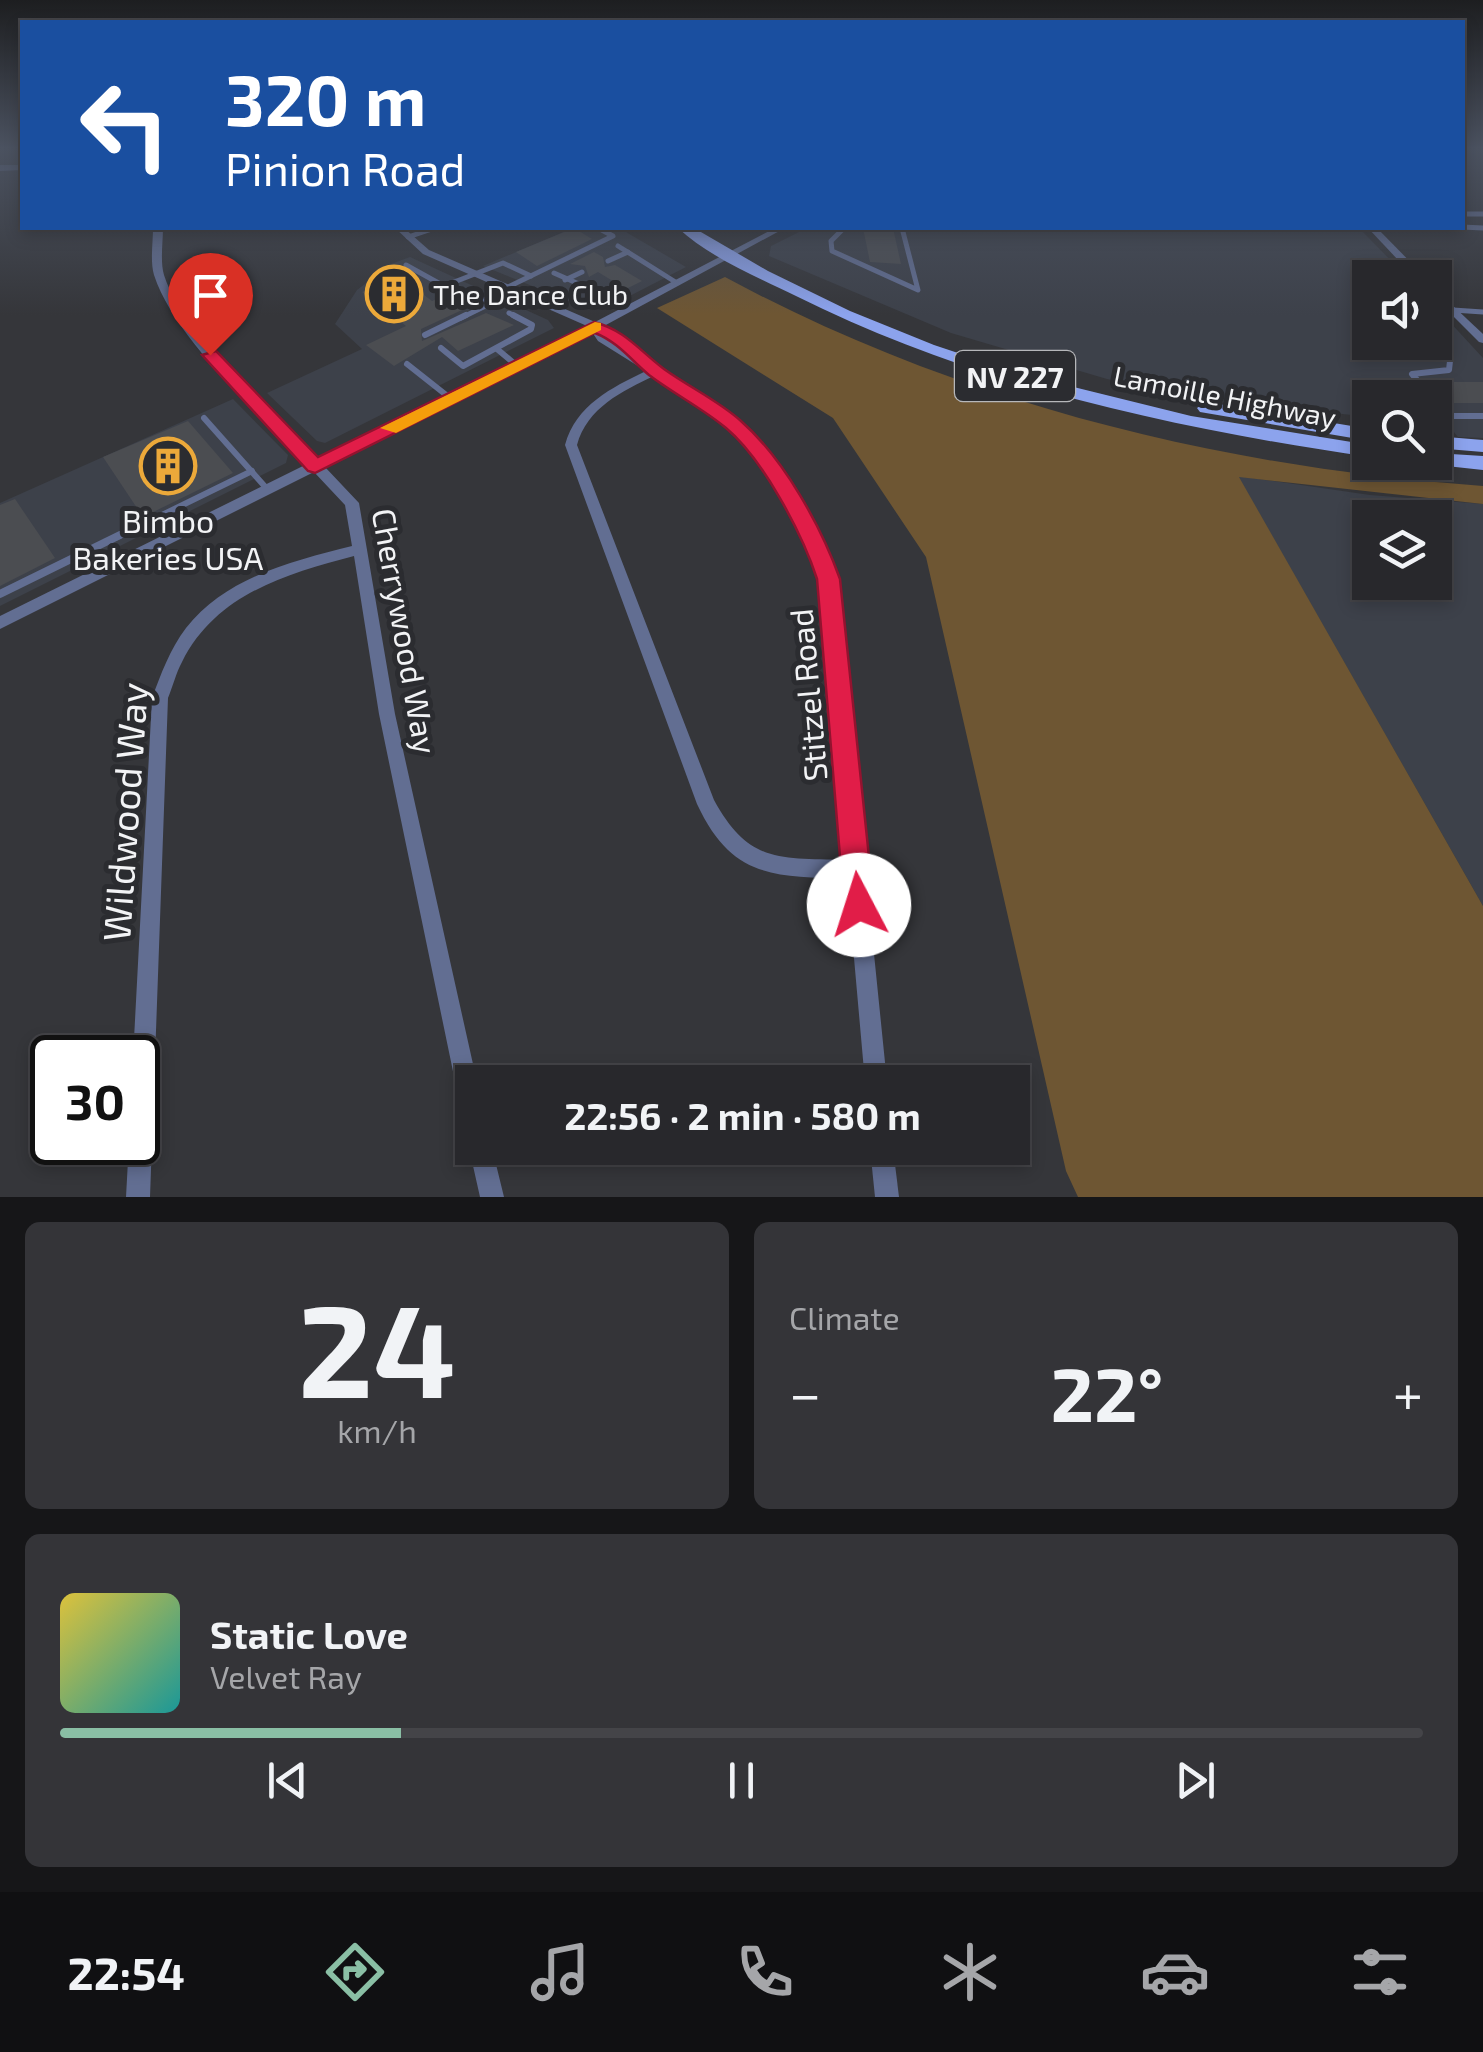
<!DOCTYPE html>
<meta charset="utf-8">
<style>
body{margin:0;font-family:"Exo 2",sans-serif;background:#343438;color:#f1f3f6;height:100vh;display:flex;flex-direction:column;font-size:38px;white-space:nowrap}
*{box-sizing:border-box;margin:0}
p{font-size:32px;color:#a5a6a9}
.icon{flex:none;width:55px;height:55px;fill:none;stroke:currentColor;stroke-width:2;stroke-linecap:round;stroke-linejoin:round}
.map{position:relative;height:1197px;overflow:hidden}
.panel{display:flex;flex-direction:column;gap:25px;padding:25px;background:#161618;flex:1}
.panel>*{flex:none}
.banner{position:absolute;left:20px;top:20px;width:1445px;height:210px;border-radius:0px;box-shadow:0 5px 15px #0003,0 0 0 2px #444448;background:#1a4fa0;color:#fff;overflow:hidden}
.tools{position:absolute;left:1352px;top:260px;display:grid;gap:20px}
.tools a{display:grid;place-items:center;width:100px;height:100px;border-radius:0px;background:#28282c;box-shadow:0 5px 15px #0003,0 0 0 2px #444448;font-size:50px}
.speed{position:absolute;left:30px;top:1035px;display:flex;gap:20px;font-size:50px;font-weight:700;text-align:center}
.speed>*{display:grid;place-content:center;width:130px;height:130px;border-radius:50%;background:#28282c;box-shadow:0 5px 15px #0003,0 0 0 2px #444448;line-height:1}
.speed .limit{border:5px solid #111;border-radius:15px;background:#fff;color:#111}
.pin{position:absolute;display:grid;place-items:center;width:85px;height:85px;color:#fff;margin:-102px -42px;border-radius:50% 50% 50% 0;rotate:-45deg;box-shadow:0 0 10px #0007}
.pin .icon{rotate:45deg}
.me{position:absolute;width:110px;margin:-55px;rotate:355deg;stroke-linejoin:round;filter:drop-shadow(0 0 8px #0008)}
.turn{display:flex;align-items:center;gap:35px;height:210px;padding:0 40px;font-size:45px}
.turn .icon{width:130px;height:130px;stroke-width:2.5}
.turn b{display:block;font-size:70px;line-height:85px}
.big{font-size:75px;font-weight:700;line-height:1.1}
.panel .card{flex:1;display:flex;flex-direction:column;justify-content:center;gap:15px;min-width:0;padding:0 35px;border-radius:15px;background:#343438}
.panel .dial{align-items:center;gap:0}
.dial b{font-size:130px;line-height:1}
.song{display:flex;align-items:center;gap:30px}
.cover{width:120px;height:120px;border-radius:15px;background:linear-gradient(135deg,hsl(50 70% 55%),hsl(180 70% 35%))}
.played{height:10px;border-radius:5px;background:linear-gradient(90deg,#8abfa5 25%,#444448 25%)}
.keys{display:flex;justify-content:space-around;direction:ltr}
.heat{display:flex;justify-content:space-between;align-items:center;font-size:55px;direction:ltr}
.panel .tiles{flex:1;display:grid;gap:25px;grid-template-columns:1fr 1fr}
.card:last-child{grid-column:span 2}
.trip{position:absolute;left:455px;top:1065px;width:575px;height:100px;border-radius:0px;background:#28282c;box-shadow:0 5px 15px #0003,0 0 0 2px #444448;font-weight:700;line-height:100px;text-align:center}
.tab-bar{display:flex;height:160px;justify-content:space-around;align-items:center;background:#101012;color:#a5a6a9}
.tab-bar .icon{width:70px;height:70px}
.tab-bar .active{color:#8abfa5}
.tab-bar b{font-size:45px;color:#f1f3f6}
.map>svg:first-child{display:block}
.built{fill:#3d414a;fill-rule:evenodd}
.green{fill:#6e5633}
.building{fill:#4b4d51}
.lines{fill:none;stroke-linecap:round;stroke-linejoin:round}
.service-far2{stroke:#626e92;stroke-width:5}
.service-far1{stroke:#626e92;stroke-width:6}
.service{stroke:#626e92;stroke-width:8}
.minor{fill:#626e92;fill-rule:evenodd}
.primary{fill:#8ca3ed;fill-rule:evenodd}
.route{fill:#e11d48;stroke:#92132f;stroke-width:2.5}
.slow{fill:#f59e0b}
.labels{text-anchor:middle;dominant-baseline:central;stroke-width:10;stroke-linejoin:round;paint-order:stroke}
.far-poi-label{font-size:28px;fill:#f2f3f5;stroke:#2b2c30;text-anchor:start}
.far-street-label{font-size:28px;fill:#f2f3f5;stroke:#2b2c30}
.shield{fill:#2b2c30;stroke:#b6b7ba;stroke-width:2.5}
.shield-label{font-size:30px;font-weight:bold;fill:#f2f3f5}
.poi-label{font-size:32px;fill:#f2f3f5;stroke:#2b2c30}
.street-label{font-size:32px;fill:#f2f3f5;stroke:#2b2c30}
.near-street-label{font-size:38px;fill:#f2f3f5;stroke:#2b2c30}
</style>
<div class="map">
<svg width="1483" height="1197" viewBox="0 0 1483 1197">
<rect width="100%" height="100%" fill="#35363a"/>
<g class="built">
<polygon points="573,228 619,228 686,267 618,302 589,309 483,266"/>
<polygon points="807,228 1362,231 1407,277 1370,278 1370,342 1435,342 1435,306 1483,358 1483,438 1458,437 1448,425 1435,424 1435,398 1370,398 1370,417 1297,409 1290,416 1107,379 951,333 769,256 771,246"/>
<polygon points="410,257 548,320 554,328 325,443 317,441 267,393 362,349 335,324 357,290 391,264"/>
<polygon points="233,399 288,455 286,463 0,606 0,503"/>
<path d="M1238,476l132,19 113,9v402zM1370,518h65v64h-65z"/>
</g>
<path class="green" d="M725,277c233,126 495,190 758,209v18l-244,-27 244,429v291h-405l-12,-26 -140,-614 -93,-139 -176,-110z"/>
<g class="building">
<polygon points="574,228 592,239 537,266 516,252"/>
<polygon points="863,228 893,228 901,264 870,262"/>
<polygon points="594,252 603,257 605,267 615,265 642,281 626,289 598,272 589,277 585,266 570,264"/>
<polygon points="399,276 432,301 457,290 475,304 421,329 422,341 486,313 514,325 458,351 442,337 394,366 366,345 406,326 362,292"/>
<polygon points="1432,382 1483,382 1483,403 1450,403"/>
<polygon points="188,421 233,473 143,517 103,457"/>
<polygon points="15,499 55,558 0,586 0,505"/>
</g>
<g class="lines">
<g class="service-far2">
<polyline points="1462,214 1483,214"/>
<polyline points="1462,227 1483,228"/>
<polyline points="844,228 831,241 832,251 918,290 902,228"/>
<polyline points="408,237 435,228"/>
<polyline points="618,246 677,283"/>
<polyline points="608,261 628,252"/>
<polyline points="406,265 444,286 503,263 531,276"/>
<polyline points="554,273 631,307"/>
<polyline points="565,280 582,272"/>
<polyline points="506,288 613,236 598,228"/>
<polyline points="463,290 492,303"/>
<polyline points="1453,310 1483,312"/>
<polyline points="509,313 518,318"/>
<polyline points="461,318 516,291"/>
</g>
<g class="service-far1">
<polyline points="425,335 466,315"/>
<polyline points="441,348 463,366 531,329 532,325 513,315"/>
<polyline points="497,349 516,365"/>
<polyline points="407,364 450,398"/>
<polyline points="1432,398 1412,374 1449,370 1450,361 1434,342"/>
<polyline points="1435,401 1452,416 1483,416"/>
<polyline points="204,418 268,490"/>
<polyline points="115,538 252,471"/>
</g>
<polyline class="service" points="0,594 120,535"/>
<g class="minor">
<polygon points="0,165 22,165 22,170 0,171"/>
<path d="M153,228h10c0,14 -3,33 1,47 19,61 108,137 154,184l269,-133 -164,-72 -28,-26h9l25,22 166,72 180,-94h10l-181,98 16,7 30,25 2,2 -3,3c26,15 54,30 78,50 52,42 86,104 109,166l51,503h-22l-18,-203c-73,-3 -115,0 -150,-75l-132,-359c11,-40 46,-57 81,-74l-48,-30 -6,-9 -267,135 34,36 36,211 82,368h-5v39l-8,-3 -3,-8 -82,-396 -25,-158c-68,18 -138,38 -172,106 -6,11 -9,24 -14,36l-18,499h-24l3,-55h9v-84h-5l19,-360c9,-24 18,-49 34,-70 40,-51 107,-67 166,-82l-7,-41 -31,-33 -314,157v-13l307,-152c-47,-49 -132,-125 -153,-189 -4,-14 -1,-32 -1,-47zM604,334l23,16 -21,-13zM654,376c90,52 132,106 168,203l24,281c-66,-2 -97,4 -132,-60l-137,-355c10,-37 45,-54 77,-69z"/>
<polygon points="1368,228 1377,228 1426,278 1415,278"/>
<polygon points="1435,289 1483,334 1483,343 1479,342 1435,298"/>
<polygon points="472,1141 472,1148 492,1148 504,1197 480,1197 469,1148"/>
<polygon points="870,1148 893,1148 899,1197 875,1197"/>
</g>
<g class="primary">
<path d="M678,228h16l74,43 82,40 84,34 87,29 170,42 179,29v12c-198,-29 -394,-71 -574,-161 -39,-19 -87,-39 -118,-68z"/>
<polygon points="1206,402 1370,429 1370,441 1200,412 1197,408"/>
<polygon points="1435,436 1483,440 1483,452 1435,448"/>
<polygon points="1435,453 1483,456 1483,470 1428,464 1435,462"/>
</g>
</g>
<linearGradient id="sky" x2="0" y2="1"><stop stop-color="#1d1e20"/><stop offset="0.47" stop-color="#4b5260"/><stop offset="1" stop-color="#4b5260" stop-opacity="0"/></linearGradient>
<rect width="1483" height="315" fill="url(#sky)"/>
<path class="route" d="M594,322c31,8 46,29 70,47 25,18 55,32 77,52 43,38 80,105 99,158l34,326 -5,11 -10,4 -10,-4 -5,-11 -27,-326c-15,-46 -54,-120 -91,-151 -24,-20 -52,-34 -77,-53 -18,-15 -31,-33 -54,-42l-280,140 -7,-2 -106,-116 14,-4 102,106z"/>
<polygon class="slow" points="595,322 601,323 601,330 396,433 380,428"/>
<defs>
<g id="building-ring" transform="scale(2.875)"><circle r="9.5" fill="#2b2c30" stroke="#eca93a" stroke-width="1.5"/><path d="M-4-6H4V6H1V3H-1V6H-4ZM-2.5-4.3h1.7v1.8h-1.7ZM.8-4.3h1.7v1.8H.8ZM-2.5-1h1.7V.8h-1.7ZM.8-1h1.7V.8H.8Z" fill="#eca93a"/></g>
</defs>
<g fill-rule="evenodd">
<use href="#building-ring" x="394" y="294"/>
<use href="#building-ring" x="168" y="466"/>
</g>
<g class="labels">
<g class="far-poi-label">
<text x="433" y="294">The Dance Club</text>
</g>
<g class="far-street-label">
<text transform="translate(1225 396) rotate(11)">Lamoille Highway</text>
</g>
<rect class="shield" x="955" y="351" width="120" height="50" rx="8"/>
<g class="shield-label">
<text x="1015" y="376">NV 227</text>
</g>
<g class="poi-label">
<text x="168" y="520">Bimbo<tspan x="168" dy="37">Bakeries USA</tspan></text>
</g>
<g class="street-label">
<text transform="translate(406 631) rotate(80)">Cherrywood Way</text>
<text transform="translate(807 695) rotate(-95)">Stitzel Road</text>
</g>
<g class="near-street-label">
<text transform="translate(124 812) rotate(-86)">Wildwood Way</text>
</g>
</g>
</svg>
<div class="tools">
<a><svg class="icon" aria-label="sound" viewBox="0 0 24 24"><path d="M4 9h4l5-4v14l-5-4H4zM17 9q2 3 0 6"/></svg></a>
<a><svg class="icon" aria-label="search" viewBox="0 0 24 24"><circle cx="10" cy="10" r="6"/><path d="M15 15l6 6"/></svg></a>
<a><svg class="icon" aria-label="layers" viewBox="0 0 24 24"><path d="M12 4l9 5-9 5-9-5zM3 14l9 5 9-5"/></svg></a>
</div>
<div class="speed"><div class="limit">30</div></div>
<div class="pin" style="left:210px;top:355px;background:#d93025"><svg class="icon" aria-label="arrive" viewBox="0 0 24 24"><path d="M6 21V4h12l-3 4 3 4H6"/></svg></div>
<svg class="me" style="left:859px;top:905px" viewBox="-20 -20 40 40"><circle r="19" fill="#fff"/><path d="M0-13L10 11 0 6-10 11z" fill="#e11d48"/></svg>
<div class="trip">22:56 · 2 min · 580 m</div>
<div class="banner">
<div class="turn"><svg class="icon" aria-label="left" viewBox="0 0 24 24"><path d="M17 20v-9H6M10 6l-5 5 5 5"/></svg><div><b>320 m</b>Pinion Road</div></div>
</div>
</div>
<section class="panel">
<div class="tiles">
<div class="card dial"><b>24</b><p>km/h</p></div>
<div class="card"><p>Climate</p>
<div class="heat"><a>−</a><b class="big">22°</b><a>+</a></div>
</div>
<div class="card">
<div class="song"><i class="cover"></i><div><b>Static Love</b><p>Velvet Ray</p></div></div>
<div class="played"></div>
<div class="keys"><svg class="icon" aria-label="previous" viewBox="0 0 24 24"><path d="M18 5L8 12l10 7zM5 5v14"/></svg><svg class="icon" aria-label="pause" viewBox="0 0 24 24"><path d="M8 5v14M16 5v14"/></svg><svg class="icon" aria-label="next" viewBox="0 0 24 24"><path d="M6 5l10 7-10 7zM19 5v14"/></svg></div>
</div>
</div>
</section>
<nav class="tab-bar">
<b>22:54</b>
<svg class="icon active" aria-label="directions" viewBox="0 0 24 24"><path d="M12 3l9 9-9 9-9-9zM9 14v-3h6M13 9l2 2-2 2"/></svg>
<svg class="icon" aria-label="music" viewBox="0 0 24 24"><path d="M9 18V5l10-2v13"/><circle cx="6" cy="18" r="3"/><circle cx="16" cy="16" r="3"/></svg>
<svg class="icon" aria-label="phone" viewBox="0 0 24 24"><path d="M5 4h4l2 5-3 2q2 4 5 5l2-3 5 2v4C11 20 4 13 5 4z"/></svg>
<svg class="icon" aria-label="climate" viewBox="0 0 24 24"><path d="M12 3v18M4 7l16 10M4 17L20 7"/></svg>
<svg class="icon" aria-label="car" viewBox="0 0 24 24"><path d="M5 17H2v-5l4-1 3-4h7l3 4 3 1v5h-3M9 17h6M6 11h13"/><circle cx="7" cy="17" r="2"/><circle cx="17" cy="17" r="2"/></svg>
<svg class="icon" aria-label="filters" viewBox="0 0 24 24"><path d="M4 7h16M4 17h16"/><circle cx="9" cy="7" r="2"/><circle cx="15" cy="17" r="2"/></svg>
</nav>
